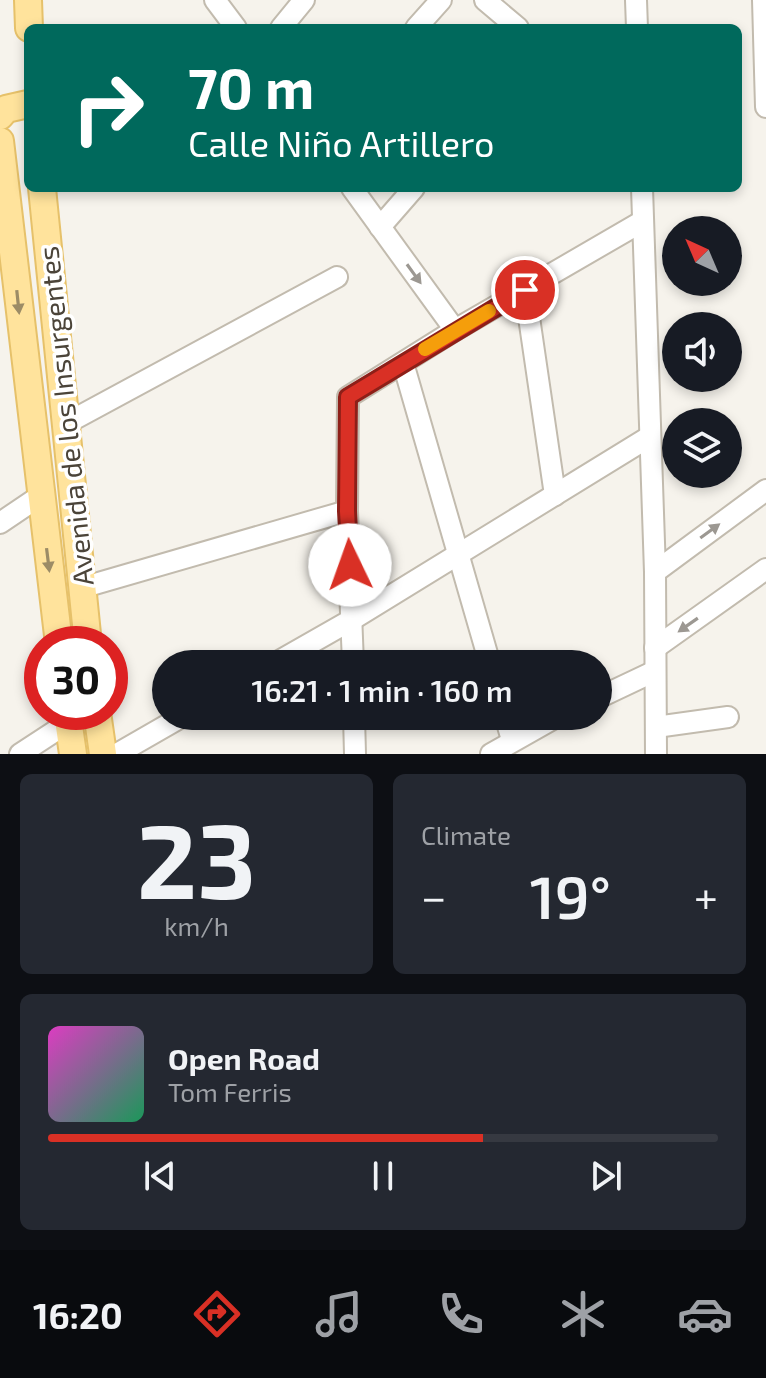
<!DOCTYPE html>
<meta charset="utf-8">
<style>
body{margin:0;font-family:"Exo 2",sans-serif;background:#242831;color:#f1f3f6;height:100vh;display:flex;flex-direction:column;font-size:30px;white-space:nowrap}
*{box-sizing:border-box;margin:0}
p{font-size:26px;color:#9ea1a6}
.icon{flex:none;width:44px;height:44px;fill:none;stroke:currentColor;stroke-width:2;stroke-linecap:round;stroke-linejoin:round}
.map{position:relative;height:754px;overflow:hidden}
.sheet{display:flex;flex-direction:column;gap:20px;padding:20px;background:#0d0f14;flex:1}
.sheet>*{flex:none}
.guide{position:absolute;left:24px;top:24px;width:718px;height:168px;border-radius:12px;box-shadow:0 4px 12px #0003;background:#00695c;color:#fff;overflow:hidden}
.needle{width:52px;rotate:316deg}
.tools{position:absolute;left:662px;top:216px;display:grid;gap:16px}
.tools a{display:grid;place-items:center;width:80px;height:80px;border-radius:50%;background:#171b24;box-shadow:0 4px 12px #0003;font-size:40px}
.speed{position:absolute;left:24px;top:626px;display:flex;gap:16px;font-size:40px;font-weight:700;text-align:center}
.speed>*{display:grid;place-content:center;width:104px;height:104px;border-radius:50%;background:#171b24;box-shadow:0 4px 12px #0003;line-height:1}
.speed .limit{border:12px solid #d22;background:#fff;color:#111}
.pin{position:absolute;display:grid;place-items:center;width:68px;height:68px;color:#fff;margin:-34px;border:4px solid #fff;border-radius:50%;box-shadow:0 2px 8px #0007}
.me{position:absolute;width:88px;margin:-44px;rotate:357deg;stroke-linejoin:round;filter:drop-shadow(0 0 6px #0008)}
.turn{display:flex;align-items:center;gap:28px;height:168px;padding:0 32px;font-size:36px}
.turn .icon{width:104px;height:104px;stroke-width:2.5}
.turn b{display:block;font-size:56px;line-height:68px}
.big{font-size:60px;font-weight:600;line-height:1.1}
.sheet .tile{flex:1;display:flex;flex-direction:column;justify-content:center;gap:12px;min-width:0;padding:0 28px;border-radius:12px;background:#242831}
.sheet .dial{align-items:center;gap:0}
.dial b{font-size:104px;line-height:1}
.song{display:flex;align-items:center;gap:24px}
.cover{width:96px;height:96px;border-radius:12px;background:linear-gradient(135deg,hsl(310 70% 55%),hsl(150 70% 35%))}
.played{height:8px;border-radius:4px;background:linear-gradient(90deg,#d93025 65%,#363941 65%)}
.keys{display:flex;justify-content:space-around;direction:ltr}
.heat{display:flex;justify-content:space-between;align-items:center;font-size:44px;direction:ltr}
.sheet .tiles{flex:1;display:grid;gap:20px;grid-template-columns:1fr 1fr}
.tile:last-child{grid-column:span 2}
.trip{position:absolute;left:152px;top:650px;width:460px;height:80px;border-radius:40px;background:#171b24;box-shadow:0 4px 12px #0003;font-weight:600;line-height:80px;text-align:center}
.dock{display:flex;height:128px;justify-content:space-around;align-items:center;background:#090b0e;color:#9ea1a6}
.dock .icon{width:56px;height:56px}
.dock .active{color:#d93025}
.dock b{font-size:36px;color:#f1f3f6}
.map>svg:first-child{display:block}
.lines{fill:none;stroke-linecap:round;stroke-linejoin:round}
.minor-casing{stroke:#c2bbae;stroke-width:24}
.major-casing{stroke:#e6c16a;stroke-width:30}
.minor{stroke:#fff;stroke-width:20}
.major{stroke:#ffe39c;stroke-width:26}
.oneway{fill:#9c9892}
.oneway2{fill:#9c8c66}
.route-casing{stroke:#8d1f18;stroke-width:20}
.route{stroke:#d93025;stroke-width:14}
.slow{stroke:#f59e0b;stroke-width:14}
.labels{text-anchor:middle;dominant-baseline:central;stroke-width:7;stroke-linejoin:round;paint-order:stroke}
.street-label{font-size:28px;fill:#4b4439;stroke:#fff}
</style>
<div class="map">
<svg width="766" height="754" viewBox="0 0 766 754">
<rect width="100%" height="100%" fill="#f6f3ec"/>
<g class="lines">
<g class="minor-casing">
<g id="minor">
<polyline points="215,0 236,28"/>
<polyline points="485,0 518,28"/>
<polyline points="636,0 637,28"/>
<polyline points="763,0 766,107"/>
<polyline points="281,28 304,0"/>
<polyline points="416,28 441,0"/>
<polyline points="352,188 455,330"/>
<polyline points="642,188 655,572 656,754"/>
<polyline points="380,227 414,188"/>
<polyline points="525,290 555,495"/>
<polyline points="403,363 490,664"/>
<polyline points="67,423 337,277"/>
<polyline points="0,523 40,496"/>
<polyline points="655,572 766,490"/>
<polyline points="81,588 347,511"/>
<polyline points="655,648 766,569"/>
<polyline points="274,664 353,619 649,437"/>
<polyline points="353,664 347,511 348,397 455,330 643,221"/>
<polyline points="598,698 655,671"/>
<polyline points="354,716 355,754"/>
<polyline points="505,716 512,740"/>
<polyline points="656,727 728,717"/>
<polyline points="20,754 69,722"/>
<polyline points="117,754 183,716"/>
<polyline points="491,754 558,716"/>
</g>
</g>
<g class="major-casing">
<g id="major">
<polyline points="28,0 29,28"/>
<polyline points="0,116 6,109 28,104"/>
<polyline points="0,141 59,644"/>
<polyline points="42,188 88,644"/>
<polyline points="67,712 73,754"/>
<polyline points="97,712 103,754"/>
</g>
</g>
<use href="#minor" class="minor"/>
<use href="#major" class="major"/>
</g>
<defs><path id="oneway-solid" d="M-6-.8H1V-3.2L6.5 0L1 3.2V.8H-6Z" transform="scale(2)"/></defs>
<g class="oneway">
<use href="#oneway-solid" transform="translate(414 274) rotate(54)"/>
<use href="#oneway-solid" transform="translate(710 531) rotate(-36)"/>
<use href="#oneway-solid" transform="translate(688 625) rotate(145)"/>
</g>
<g class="oneway2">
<use href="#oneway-solid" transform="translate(18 302) rotate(84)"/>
<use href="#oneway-solid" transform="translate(48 560) rotate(83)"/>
</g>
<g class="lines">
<g class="route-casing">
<polyline id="route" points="350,565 347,511 348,397 525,290"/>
</g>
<use href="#route" class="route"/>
<polyline class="slow" points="425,349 489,311"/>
</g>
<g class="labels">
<g class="street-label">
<text transform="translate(65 416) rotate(-96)">Avenida de los Insurgentes</text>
</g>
</g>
</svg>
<div class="tools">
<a><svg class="needle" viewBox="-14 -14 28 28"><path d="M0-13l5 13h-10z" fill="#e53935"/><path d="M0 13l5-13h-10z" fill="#9ea1a6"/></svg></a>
<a><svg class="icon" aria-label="sound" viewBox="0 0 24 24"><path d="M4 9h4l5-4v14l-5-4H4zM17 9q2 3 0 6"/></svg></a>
<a><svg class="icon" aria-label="layers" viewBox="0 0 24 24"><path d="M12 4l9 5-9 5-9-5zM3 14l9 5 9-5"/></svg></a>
</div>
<div class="speed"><div class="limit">30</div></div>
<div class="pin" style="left:525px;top:290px;background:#d93025"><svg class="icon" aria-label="arrive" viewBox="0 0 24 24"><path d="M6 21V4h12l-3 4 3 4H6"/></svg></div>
<svg class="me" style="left:350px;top:565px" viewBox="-20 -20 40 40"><circle r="19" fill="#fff"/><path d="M0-13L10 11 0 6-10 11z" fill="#d93025"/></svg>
<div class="trip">16:21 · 1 min · 160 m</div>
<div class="guide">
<div class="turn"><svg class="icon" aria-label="right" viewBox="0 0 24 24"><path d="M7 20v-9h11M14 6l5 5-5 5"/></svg><div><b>70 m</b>Calle Niño Artillero</div></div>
</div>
</div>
<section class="sheet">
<div class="tiles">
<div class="tile dial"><b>23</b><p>km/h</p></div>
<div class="tile"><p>Climate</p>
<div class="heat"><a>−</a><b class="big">19°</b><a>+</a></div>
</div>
<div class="tile">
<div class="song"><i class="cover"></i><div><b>Open Road</b><p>Tom Ferris</p></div></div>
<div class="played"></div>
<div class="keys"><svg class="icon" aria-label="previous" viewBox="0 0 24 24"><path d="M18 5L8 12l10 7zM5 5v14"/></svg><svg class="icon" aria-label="pause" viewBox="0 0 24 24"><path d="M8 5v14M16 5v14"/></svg><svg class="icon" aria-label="next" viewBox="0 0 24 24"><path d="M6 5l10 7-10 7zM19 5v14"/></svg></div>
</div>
</div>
</section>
<nav class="dock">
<b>16:20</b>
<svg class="icon active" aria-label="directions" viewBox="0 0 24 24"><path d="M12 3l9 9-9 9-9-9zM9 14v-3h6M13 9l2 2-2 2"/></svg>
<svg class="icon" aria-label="music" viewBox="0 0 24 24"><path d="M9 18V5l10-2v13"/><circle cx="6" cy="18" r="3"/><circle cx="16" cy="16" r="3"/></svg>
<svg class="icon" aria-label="phone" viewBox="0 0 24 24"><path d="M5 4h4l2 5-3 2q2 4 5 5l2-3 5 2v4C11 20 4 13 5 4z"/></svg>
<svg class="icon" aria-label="climate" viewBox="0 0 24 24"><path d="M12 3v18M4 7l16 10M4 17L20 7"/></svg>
<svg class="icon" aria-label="car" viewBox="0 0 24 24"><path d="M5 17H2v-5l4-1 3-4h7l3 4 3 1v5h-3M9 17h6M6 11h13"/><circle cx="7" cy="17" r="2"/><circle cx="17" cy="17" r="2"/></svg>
</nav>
